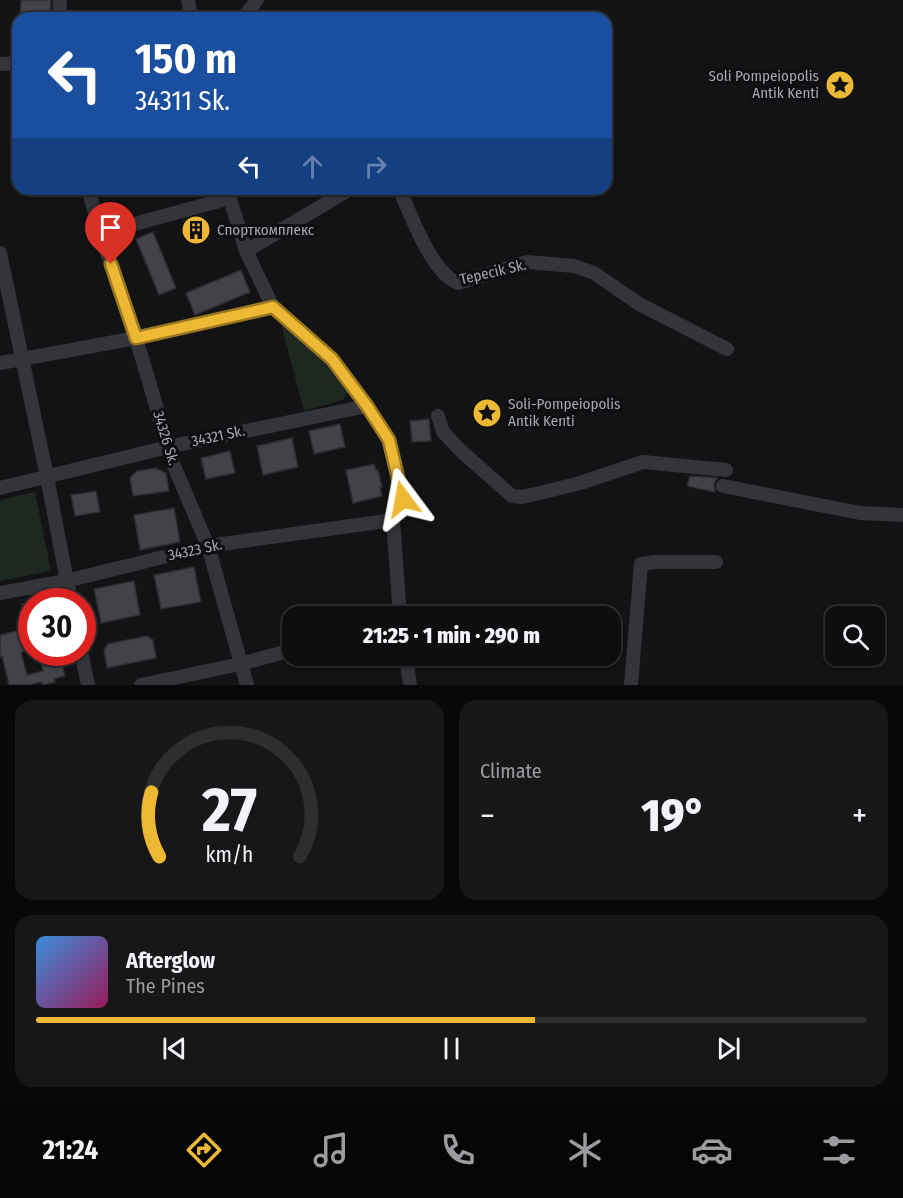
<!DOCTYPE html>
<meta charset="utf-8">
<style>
body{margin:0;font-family:"Fira Sans Condensed",sans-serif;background:#171719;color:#f1f3f6;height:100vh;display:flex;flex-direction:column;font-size:22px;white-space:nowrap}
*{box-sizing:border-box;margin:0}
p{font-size:20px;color:#9b9c9f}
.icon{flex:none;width:33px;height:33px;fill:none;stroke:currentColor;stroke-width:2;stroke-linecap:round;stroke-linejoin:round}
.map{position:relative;height:685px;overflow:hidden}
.panel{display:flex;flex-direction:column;gap:15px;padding:15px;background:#080809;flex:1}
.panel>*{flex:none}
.banner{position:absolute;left:12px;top:12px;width:600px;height:183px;border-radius:18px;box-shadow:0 2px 4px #0004,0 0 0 2px #2e2e30;background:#1a4fa0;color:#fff;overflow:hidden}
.fabs{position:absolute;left:825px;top:606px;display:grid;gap:12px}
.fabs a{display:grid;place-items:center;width:60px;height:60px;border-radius:12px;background:#0e0e10;box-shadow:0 2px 4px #0004,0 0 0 2px #2e2e30;font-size:30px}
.speed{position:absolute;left:18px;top:588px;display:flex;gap:12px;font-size:30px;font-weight:700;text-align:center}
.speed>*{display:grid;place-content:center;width:78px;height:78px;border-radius:50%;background:#0e0e10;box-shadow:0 2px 4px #0004,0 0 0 2px #2e2e30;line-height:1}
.speed .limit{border:9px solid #d22;background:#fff;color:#111}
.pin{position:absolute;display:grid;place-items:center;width:51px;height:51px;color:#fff;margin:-62px -26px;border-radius:50% 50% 50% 0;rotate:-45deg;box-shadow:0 0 6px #0007}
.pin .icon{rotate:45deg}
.me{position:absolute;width:66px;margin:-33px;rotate:347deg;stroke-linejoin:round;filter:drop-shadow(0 0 4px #0008)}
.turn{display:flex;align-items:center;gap:21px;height:126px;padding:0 24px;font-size:27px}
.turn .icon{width:78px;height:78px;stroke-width:2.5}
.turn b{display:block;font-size:42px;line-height:51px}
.lanes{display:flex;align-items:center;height:57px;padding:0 24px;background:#0003;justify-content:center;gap:30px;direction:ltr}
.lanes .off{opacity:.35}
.big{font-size:45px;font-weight:800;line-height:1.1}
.panel .widget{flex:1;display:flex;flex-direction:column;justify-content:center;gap:9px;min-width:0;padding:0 21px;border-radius:18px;background:#171719}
.panel .dial{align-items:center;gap:0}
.dial svg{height:156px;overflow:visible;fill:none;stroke:#2e2e30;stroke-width:7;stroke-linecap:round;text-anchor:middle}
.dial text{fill:#f1f3f6;stroke:none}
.song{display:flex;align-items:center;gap:18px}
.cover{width:72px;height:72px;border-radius:9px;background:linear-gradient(135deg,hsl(210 70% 55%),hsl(330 70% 35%))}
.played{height:6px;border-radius:3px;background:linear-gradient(90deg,#edb833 60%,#2e2e30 60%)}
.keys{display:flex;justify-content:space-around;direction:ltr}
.heat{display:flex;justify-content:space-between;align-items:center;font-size:33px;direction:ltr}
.panel .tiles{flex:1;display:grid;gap:15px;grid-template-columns:1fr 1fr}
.widget:last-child{grid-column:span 2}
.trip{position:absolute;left:282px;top:606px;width:339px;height:60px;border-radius:18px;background:#0e0e10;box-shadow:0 2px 4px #0004,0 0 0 2px #2e2e30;font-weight:800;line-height:60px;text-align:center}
.tab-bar{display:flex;height:96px;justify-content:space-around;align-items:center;background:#060606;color:#9b9c9f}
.tab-bar .icon{width:42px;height:42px}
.tab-bar .current{color:#edb833}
.tab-bar b{font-size:27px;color:#f1f3f6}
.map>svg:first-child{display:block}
.green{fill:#1f2721}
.building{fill:#424348;stroke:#2d2d31;stroke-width:1.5}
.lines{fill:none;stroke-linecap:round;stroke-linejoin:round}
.minor{stroke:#34353a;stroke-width:14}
.route-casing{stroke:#9a7821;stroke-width:15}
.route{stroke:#edb833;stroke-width:10}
.labels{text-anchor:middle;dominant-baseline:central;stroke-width:6;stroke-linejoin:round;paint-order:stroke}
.poi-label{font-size:15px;fill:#a5a9b5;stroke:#0e0e10;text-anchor:start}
.street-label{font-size:15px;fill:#a5a9b5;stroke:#0e0e10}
</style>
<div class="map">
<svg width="903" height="685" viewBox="0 0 903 685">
<rect width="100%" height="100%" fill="#131315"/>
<g class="green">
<polygon points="279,316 349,388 343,400 304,411"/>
<polygon points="35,492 51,571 0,581 0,500"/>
</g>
<g class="building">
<polygon points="21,0 51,0 50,18 20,18"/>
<polygon points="202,215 209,238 191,244 183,221"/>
<polygon points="153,232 176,288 159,295 136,239"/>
<polygon points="241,270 250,292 195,315 186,293"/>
<polygon points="429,419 431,441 412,442 410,421"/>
<polygon points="340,424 345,447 314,454 309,431"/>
<polygon points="292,438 298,467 263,475 257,446"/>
<polygon points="230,451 235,473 206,479 201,458"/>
<polygon points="374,464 376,470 378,470 382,487 380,487 382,496 353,503 346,470"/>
<polygon points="156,468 166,473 169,491 133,496 130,478 137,471"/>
<polygon points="690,476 717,478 714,484 715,492 687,486"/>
<polygon points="96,491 100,512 75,516 71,495"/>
<polygon points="174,508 180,542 140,550 134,515"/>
<polygon points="194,567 201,602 161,609 154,575"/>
<polygon points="134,581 140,615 101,623 94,589"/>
<polygon points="32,602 32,649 21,652 27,675 43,671 39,652 59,652 65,676 54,679 55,682 43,685 41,682 29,685 9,685 2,656 0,657 0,635 28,628 22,604"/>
<polygon points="147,636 153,640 156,658 107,668 104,650 108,644"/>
</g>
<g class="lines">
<g class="minor">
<polyline points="188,0 191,18"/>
<polyline points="59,18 60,0"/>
<polyline points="243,18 257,0"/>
<polyline points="0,64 18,63"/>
<polyline points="88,189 104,244 136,338 174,466 208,546 247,685"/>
<polyline points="227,189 246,251 273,307 332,359 367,406 389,440 403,499 393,520 400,616"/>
<path d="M399,189c12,25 32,84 59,94l69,-21 47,4 20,7 45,31 88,45"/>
<polyline points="101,233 230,198"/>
<polyline points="246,251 350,189"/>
<polyline points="0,253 47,477 71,602"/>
<polyline points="0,363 136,338 273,307"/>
<polyline points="438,416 443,432 461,451 512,496 522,497 577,484 643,462 726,470"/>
<polyline points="723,486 860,513 903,515"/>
<polyline points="0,488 168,447 367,406"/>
<polyline points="0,593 66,581 208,546 393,520"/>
<polyline points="81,652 88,685"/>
<polyline points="406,656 410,685"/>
<polyline points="141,685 240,664 292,650"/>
<polyline points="631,685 641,564 655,562 716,562"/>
</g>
</g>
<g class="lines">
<g class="route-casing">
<polyline id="route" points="111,264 136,338 273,307 332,359 367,406 389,440 403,499"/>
</g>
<use href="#route" class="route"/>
</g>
<defs>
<g id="sight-disc" transform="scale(1.5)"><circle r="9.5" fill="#edb833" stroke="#0e0e10"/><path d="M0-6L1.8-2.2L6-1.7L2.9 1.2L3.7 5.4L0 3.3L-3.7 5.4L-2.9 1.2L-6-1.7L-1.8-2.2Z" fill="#111"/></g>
<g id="building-disc" transform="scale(1.5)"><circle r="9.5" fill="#edb833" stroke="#0e0e10"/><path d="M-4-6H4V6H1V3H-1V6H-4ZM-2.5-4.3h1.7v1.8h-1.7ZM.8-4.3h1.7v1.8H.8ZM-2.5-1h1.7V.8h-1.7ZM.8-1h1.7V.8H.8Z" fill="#111"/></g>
</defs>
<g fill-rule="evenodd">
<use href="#sight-disc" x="840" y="85"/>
<use href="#building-disc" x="196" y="230"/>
<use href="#sight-disc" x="487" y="413"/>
</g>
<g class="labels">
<g class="poi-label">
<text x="819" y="76" text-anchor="end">Soli Pompeiopolis<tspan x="819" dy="17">Antik Kenti</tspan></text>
<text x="217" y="230">Спорткомплекс</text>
<text x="508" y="404">Soli-Pompeiopolis<tspan x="508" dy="17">Antik Kenti</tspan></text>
</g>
<g class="street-label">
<text transform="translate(493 272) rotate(-13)">Tepecik Sk.</text>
<text transform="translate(218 436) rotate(-12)">34321 Sk.</text>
<text transform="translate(166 438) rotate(73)">34326 Sk.</text>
<text transform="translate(195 550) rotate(-12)">34323 Sk.</text>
</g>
</g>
</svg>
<div class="fabs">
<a><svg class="icon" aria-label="search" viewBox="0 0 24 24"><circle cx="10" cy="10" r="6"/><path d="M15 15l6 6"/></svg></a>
</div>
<div class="speed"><div class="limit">30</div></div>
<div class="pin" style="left:111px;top:264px;background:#d93025"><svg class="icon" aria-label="arrive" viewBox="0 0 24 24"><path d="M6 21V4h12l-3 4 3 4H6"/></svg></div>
<svg class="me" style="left:403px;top:499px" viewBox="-20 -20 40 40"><path d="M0-17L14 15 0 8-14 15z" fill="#edb833" stroke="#fff" stroke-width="4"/></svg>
<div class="trip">21:25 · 1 min · 290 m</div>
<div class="banner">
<div class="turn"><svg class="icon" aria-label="left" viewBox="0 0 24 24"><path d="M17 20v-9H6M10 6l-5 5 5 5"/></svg><div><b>150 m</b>34311 Sk.</div></div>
<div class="lanes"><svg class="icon" aria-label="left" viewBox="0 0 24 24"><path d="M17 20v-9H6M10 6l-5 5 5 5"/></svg><svg class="icon off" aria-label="ahead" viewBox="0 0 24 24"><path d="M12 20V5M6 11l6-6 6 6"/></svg><svg class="icon off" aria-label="right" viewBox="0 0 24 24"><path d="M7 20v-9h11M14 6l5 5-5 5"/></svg></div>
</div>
</div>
<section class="panel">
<div class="tiles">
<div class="widget dial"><svg viewBox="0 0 100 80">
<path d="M14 69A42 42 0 1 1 86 69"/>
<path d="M14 69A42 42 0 0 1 10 36" stroke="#edb833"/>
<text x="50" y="56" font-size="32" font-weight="700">27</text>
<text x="50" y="72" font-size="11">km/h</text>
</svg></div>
<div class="widget"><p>Climate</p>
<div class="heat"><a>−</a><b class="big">19°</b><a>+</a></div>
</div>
<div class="widget">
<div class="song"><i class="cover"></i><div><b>Afterglow</b><p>The Pines</p></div></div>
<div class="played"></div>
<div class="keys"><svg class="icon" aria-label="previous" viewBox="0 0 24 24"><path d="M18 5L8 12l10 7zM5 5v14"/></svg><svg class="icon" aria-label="pause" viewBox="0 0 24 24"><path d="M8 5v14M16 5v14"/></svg><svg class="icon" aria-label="next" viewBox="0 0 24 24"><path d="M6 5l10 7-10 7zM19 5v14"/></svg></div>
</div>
</div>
</section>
<nav class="tab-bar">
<b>21:24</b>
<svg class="icon current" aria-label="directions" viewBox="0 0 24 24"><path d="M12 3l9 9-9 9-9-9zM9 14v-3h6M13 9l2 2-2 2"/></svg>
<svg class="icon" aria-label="music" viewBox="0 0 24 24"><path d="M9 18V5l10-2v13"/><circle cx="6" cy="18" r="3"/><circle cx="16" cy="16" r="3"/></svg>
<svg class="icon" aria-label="phone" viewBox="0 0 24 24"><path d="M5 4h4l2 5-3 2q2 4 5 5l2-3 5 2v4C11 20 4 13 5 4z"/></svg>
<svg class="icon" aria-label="climate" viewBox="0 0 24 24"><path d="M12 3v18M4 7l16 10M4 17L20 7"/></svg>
<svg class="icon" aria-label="car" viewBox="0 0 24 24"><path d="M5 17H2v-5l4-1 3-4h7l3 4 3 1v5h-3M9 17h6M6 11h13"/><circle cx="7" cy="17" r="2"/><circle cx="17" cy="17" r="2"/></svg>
<svg class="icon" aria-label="filters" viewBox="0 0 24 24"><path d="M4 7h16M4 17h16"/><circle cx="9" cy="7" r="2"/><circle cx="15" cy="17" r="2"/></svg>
</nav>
